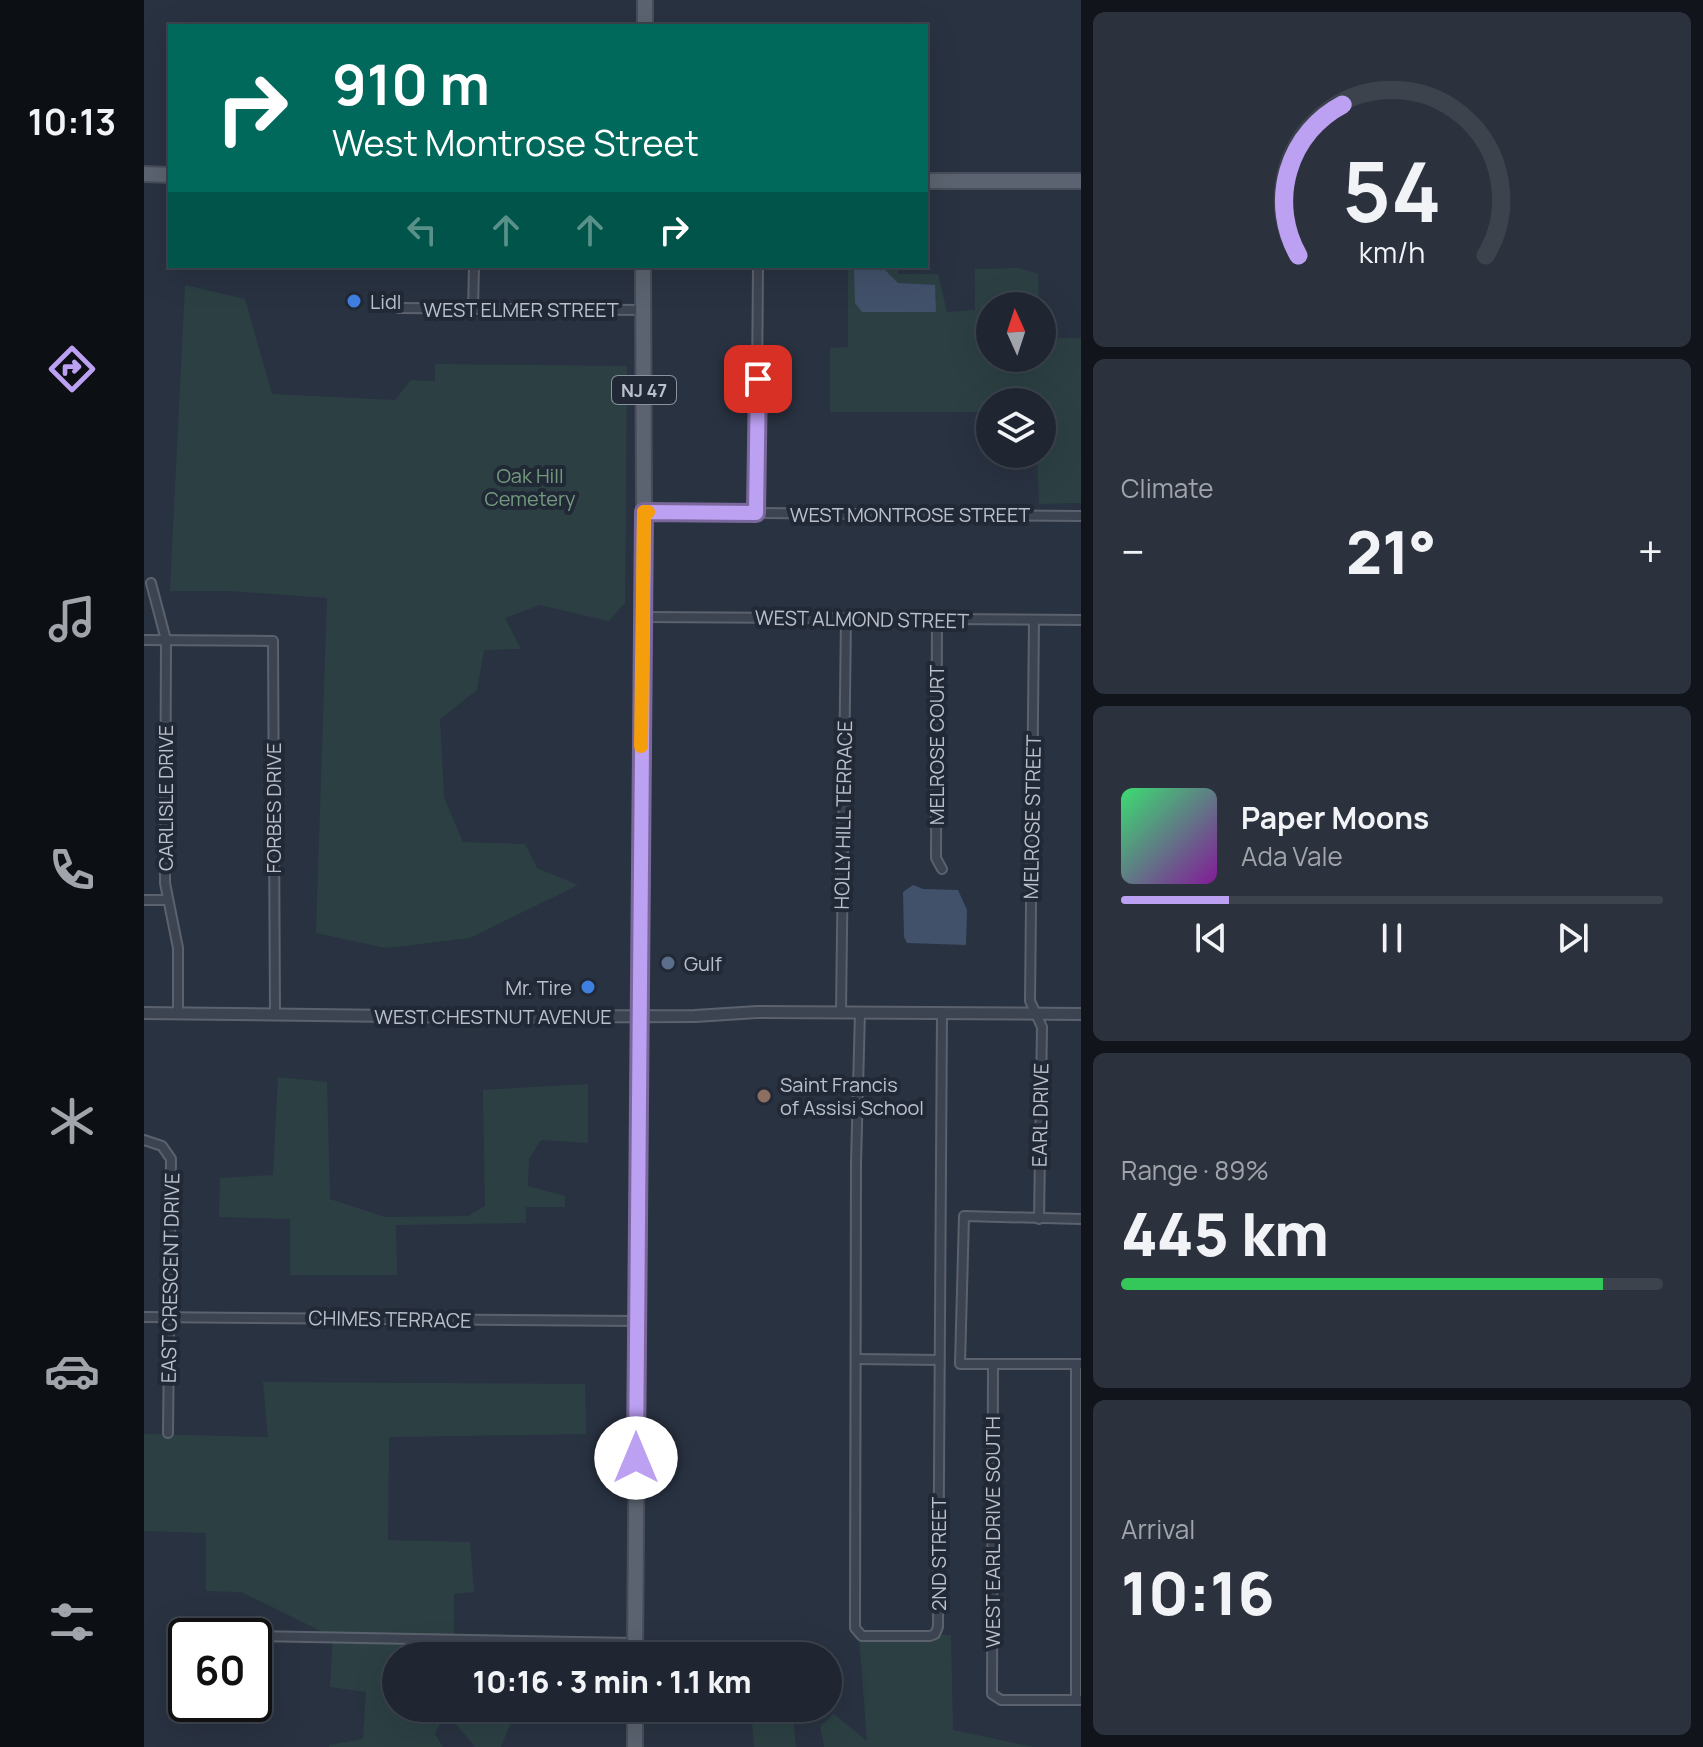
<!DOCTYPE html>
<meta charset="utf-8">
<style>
body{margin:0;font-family:Manrope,sans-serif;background:#2c323d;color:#f1f3f6;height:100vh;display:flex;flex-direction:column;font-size:30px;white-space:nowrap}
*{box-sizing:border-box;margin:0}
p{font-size:26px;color:#a1a5ab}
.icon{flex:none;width:44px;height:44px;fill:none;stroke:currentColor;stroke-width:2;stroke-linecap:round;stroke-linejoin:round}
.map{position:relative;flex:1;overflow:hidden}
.sheet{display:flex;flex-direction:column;gap:12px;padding:12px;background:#11151b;width:622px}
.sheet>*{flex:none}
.banner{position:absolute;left:24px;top:24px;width:760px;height:244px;border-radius:0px;box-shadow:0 8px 32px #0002,0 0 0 2px #3c434d;background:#00695c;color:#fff;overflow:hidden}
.needle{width:52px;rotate:357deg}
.fabs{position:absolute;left:832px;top:292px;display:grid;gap:16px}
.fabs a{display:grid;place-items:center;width:80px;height:80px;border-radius:50%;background:#1f2631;box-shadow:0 8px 32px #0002,0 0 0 2px #3c434d;font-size:40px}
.speed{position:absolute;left:24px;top:1618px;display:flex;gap:16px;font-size:40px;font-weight:700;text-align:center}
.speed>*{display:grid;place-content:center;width:104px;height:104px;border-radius:50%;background:#1f2631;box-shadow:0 8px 32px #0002,0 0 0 2px #3c434d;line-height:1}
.speed .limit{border:4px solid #111;border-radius:12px;background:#fff;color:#111}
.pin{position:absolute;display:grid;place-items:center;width:68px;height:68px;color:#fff;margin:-34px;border-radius:16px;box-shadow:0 4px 12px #0006}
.me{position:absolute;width:88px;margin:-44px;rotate:0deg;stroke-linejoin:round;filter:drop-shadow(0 0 6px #0008)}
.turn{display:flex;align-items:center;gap:28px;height:168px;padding:0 32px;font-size:36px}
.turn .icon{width:104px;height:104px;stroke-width:2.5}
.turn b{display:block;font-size:56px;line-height:68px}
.lanes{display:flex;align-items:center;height:76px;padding:0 32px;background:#0003;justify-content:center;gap:40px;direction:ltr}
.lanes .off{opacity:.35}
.big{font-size:60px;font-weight:800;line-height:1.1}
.sheet .tile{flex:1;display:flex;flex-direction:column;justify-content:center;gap:12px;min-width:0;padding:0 28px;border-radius:12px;background:#2c323d}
.sheet .dial{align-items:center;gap:0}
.dial svg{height:208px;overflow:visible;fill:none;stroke:#3c434d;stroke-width:7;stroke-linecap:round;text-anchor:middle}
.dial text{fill:#f1f3f6;stroke:none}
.song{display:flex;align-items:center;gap:24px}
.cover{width:96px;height:96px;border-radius:12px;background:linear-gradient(135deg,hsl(140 70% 55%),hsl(290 70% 35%))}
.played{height:8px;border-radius:4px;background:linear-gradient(90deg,#bca0f2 20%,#3c434d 20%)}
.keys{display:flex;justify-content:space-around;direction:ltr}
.heat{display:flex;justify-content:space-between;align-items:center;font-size:44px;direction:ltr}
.charge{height:12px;border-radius:6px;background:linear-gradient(90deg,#34c759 89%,#3c434d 0)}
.trip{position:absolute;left:238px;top:1642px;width:460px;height:80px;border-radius:40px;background:#1f2631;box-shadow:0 8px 32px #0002,0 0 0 2px #3c434d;font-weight:800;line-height:80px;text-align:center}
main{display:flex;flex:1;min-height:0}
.tabs{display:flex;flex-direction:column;width:144px;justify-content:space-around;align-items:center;background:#0c0f14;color:#a1a5ab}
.tabs .icon{width:56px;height:56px}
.tabs .current{color:#bca0f2}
.tabs b{font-size:36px;color:#f1f3f6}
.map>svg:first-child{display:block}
.green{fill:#2c4043}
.water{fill:#42516a}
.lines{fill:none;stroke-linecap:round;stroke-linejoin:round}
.minor-casing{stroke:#5b626e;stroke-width:12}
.tertiary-casing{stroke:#5b626e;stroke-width:14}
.primary-casing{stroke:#474d5a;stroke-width:18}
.minor{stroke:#3d4451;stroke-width:8}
.tertiary{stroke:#3d4451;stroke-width:10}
.primary{stroke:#5b6370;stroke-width:14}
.route-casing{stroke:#7a689d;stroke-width:20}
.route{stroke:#bca0f2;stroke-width:14}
.slow{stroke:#f59e0b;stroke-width:14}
.shop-dot{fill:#3f7fe0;stroke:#222936;stroke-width:3}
.service-dot{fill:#5c6f8a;stroke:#222936;stroke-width:3}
.education-dot{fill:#8d6e63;stroke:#222936;stroke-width:3}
.labels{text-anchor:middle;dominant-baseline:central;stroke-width:8;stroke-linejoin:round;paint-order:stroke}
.shield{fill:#222936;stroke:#8c939e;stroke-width:2}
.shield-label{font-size:18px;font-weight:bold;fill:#bac0cb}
.poi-label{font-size:20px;fill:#bac0cb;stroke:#222936;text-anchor:start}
.street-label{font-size:20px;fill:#bac0cb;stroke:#222936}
.park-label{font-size:20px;fill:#739a7d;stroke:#222936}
</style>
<main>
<nav class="tabs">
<b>10:13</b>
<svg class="icon current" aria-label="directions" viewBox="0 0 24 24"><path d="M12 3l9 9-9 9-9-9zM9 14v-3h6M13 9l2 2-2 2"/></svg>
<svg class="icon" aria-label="music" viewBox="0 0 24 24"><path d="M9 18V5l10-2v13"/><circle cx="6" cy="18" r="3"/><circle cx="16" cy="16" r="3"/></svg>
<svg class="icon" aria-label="phone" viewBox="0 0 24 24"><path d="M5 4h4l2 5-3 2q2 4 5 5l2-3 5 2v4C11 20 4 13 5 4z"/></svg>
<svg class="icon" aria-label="climate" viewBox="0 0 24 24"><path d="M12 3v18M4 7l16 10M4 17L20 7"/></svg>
<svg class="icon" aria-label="car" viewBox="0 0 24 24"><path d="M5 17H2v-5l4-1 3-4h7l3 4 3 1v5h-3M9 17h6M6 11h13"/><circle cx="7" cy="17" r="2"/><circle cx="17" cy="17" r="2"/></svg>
<svg class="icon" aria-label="filters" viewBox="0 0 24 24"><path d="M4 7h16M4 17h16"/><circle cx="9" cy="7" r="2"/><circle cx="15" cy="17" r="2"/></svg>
</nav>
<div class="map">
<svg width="937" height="1747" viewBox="0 0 937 1747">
<rect width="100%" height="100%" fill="#293241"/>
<g class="green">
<polygon points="704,266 754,266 754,274 794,274 803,312 831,310 831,269 875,268 894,274 895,306 846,306 846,358 898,358 898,338 937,338 937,503 895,504 893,454 898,454 898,402 846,402 846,412 686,412 686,348 704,347"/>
<polygon points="41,285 101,299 128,394 251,400 267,380 291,381 291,364 483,366 481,603 465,621 396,605 361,618 377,649 340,650 333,690 296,719 300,798 319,842 381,844 393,868 434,885 326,938 242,948 172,933 183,598 86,591 26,591"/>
<polygon points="134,1077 183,1082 186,1199 241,1217 324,1216 341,1206 339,1090 444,1084 444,1143 397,1140 385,1159 384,1186 421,1196 421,1207 382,1207 382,1223 252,1225 253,1275 146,1275 146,1219 75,1217 76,1178 129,1175"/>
<polygon points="119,1382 441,1384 442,1434 245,1437 244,1540 326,1542 330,1592 310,1594 310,1644 401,1645 408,1656 252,1656 252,1708 364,1708 370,1716 357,1747 331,1747 302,1712 291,1734 299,1747 185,1747 185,1745 219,1739 222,1692 186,1687 189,1637 97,1592 62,1591 62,1533 0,1531 0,1434 124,1437"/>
<polygon points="807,1635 809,1730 890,1747 680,1747 676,1726 690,1714 723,1741 715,1636"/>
<polygon points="649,1715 652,1747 610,1747 608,1722"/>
</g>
<g class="water">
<polygon points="713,268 741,270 754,283 791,285 792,312 718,312 711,303 710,270"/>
<polygon points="769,885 779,889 814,890 823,910 822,945 763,943 760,937 759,892"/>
</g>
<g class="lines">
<g class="minor-casing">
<g id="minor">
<polyline points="255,308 499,310"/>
<polyline points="329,309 330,266"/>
<polyline points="500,512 937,516"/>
<polyline points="612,513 614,266"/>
<polyline points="7,583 22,640 21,883 34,948 34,1013"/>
<polyline points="499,617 937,620"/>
<polyline points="793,618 792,858 798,869"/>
<polyline points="890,620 886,1001 898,1027 895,1219"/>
<polyline points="0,640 129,641 131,1014"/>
<polyline points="0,900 23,900"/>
<polyline points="697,1012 702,618"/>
<polyline points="716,1012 712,1163 711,1628 718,1636 786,1636 791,1634 794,1627 798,1013"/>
<polyline points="0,1140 18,1146 27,1159 24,1433"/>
<polyline points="937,1219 820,1216 816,1364 937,1364"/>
<polyline points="0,1317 493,1321"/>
<polyline points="713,1359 795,1360"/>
<polyline points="849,1364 848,1694 857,1700 937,1700"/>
<polyline points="110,1636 491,1643"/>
<polyline points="932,1700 932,1364"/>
</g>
</g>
<g class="tertiary-casing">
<polyline id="tertiary" points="0,1013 330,1017 551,1016 613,1012 937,1014"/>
</g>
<g class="primary-casing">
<g id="primary">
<polyline points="501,26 501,0"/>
<polyline points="0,174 26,175"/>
<polyline points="782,181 937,181"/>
<polyline points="491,1656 500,512 499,266"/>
<polyline points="491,1747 491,1708"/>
</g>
</g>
<use href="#minor" class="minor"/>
<use href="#tertiary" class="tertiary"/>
<use href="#primary" class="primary"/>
</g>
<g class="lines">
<g class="route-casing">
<polyline id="route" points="492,1458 500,512 612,513 614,379"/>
</g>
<use href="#route" class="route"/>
<polyline class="slow" points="497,746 500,512 504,512"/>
</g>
<g class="shop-dot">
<circle cx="210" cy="301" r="8"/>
<circle cx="444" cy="987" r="8"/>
</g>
<circle class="service-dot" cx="524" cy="963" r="8"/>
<circle class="education-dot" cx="620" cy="1096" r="8"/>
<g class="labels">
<rect class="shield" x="468" y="376" width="64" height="28" rx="6"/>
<g class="shield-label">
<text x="500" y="390">NJ 47</text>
</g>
<g class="poi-label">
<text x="226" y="301">Lidl</text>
<text x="540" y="963">Gulf</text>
<text x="428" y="987" text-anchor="end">Mr. Tire</text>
<text x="636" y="1084">Saint Francis<tspan x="636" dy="23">of Assisi School</tspan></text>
</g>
<g class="street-label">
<text x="377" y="309">WEST ELMER STREET</text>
<text x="766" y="514">WEST MONTROSE STREET</text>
<text transform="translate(718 619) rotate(1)">WEST ALMOND STREET</text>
<text transform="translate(792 745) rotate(-90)">MELROSE COURT</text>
<text transform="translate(21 798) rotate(-90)">CARLISLE DRIVE</text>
<text transform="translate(129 808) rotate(-90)">FORBES DRIVE</text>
<text transform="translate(699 815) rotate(-89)">HOLLY HILL TERRACE</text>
<text transform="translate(888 817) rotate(-89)">MELROSE STREET</text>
<text x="349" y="1016">WEST CHESTNUT AVENUE</text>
<text transform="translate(896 1115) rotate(-89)">EARL DRIVE</text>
<text transform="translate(26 1278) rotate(-89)">EAST CRESCENT DRIVE</text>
<text transform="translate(246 1319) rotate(1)">CHIMES TERRACE</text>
<text transform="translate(848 1532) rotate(-90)">WEST EARL DRIVE SOUTH</text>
<text transform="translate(794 1554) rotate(-90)">2ND STREET</text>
</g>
<g class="park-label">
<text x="386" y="475">Oak Hill<tspan x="386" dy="23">Cemetery</tspan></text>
</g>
</g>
</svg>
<div class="fabs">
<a><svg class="needle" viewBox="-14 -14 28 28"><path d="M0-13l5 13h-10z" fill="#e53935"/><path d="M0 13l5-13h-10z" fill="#a1a5ab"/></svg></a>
<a><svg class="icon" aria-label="layers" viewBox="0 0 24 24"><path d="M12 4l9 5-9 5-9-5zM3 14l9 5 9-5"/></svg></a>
</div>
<div class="speed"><div class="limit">60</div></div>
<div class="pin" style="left:614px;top:379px;background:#d93025"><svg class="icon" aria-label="arrive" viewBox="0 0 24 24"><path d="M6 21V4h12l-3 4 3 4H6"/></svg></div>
<svg class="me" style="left:492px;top:1458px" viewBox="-20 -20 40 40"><circle r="19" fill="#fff"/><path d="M0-13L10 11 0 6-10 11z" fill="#bca0f2"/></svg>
<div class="trip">10:16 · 3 min · 1.1 km</div>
<div class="banner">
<div class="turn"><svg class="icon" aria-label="right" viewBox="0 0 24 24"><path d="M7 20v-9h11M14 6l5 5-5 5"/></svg><div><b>910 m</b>West Montrose Street</div></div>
<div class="lanes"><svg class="icon off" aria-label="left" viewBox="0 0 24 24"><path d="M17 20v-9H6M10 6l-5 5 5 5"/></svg><svg class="icon off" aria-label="ahead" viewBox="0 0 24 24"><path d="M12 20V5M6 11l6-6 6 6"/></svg><svg class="icon off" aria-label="ahead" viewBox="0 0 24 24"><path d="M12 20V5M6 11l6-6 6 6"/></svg><svg class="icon" aria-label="right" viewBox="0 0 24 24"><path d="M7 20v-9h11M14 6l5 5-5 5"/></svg></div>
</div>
</div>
<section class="sheet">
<div class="tile dial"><svg viewBox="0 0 100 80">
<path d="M14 69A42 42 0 1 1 86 69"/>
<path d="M14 69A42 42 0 0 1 31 11" stroke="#bca0f2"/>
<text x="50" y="56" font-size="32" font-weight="700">54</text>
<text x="50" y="72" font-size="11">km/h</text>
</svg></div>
<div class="tile"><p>Climate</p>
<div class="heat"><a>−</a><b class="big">21°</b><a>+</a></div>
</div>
<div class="tile">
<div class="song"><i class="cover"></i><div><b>Paper Moons</b><p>Ada Vale</p></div></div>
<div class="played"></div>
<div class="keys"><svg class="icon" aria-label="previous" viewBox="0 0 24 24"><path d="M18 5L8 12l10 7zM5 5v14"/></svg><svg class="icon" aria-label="pause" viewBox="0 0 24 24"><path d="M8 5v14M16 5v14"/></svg><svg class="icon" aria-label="next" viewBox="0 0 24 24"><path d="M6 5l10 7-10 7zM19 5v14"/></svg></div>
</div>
<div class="tile"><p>Range · 89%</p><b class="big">445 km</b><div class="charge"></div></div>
<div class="tile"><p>Arrival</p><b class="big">10:16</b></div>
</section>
</main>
